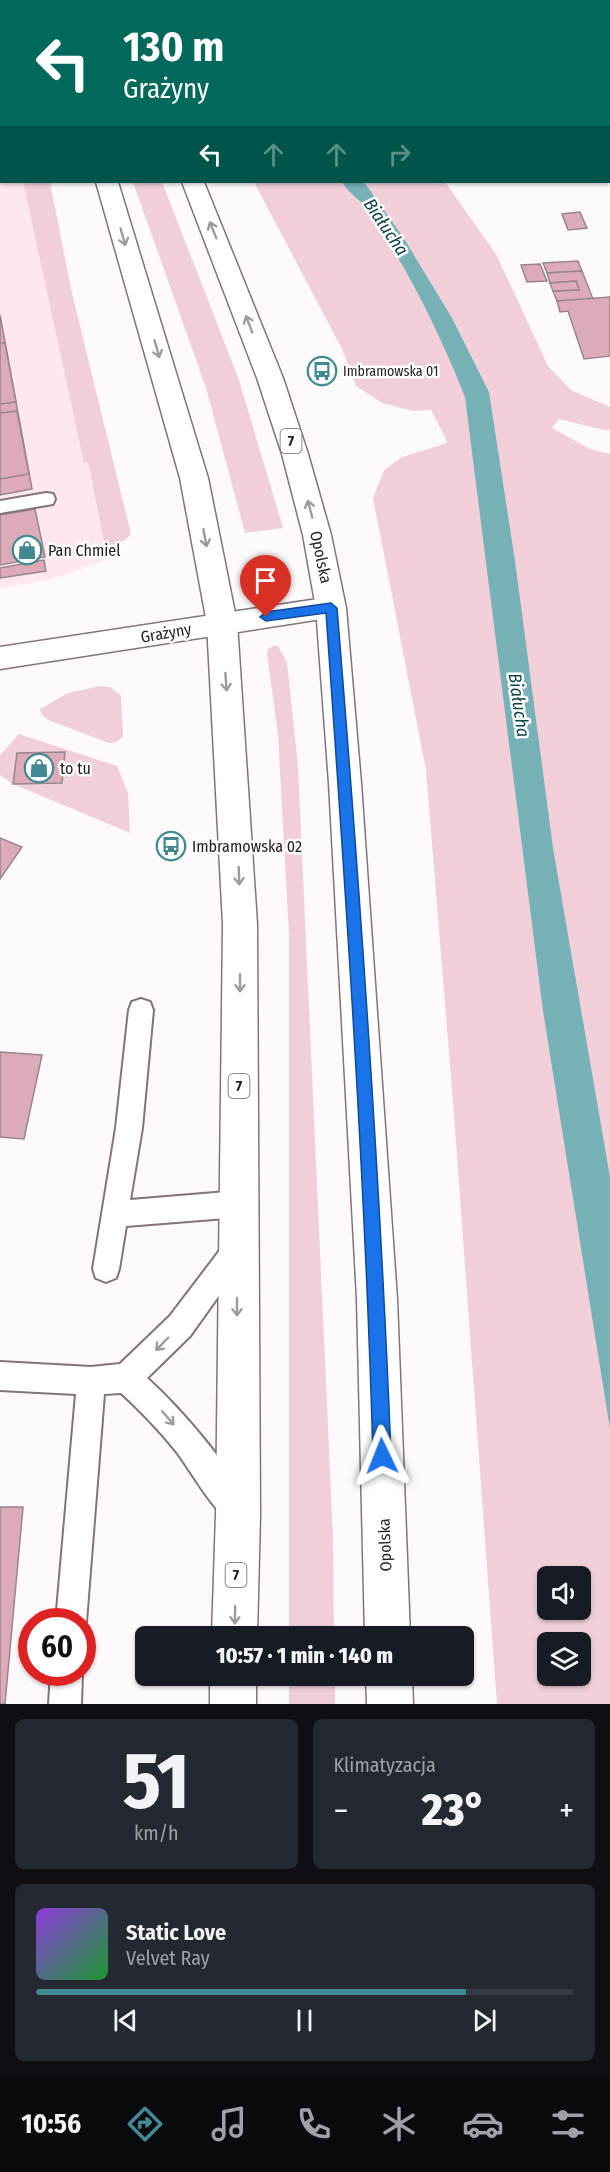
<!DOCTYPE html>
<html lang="pl">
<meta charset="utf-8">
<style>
body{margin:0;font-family:"Fira Sans Condensed",sans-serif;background:#242831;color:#f1f3f6;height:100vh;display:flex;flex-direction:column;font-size:22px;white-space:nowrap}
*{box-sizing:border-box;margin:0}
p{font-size:20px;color:#9ea1a6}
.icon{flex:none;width:33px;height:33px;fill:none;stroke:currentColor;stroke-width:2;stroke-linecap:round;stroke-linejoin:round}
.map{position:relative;height:1704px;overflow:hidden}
.details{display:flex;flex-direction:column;gap:15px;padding:15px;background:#0d0f14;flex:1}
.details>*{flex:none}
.guide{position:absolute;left:0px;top:0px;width:610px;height:183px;box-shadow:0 2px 4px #0004;background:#00695c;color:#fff;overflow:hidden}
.fabs{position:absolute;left:537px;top:1566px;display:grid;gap:12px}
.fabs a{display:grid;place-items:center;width:54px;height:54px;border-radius:9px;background:#171b24;box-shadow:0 2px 4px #0004;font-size:30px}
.speed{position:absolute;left:18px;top:1608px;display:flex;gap:12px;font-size:30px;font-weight:700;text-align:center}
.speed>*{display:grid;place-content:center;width:78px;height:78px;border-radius:50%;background:#171b24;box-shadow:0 2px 4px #0004;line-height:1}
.speed .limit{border:9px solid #d22;background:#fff;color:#111}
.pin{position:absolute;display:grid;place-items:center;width:51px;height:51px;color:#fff;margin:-62px -26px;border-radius:50% 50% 50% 0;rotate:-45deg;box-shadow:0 0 6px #0007}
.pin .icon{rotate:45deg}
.me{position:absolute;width:66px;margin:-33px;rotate:358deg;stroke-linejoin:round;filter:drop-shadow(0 0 4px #0008)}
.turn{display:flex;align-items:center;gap:21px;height:126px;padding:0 24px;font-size:27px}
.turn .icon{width:78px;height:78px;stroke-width:2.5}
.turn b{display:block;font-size:42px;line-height:51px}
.lanes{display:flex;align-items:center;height:57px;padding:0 24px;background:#0003;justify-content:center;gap:30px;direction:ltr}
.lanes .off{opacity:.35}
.big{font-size:45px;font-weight:800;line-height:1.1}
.details .tile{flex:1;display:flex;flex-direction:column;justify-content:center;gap:9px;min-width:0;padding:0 21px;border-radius:9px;background:#242831}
.details .dial{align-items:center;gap:0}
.dial b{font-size:78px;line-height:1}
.song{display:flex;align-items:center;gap:18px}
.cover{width:72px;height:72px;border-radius:9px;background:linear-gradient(135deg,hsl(270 70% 55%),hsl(130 70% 35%))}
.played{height:6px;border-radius:3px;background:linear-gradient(90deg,#428992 80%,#363941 80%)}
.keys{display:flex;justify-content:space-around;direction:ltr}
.heat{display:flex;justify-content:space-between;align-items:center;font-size:33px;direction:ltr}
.details .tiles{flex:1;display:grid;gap:15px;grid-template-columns:1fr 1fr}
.tile:last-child{grid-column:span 2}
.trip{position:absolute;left:135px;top:1626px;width:339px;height:60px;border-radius:9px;background:#171b24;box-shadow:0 2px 4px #0004;font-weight:800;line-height:60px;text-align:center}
.tab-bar{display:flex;height:96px;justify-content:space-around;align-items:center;background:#090b0e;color:#9ea1a6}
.tab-bar .icon{width:42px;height:42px}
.tab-bar .active{color:#428992}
.tab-bar b{font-size:27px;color:#f1f3f6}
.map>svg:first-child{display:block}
.built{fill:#fee8ee}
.green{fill:#f0cfd8;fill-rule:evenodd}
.water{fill:#77b1b8}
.building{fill:#ddabb8;stroke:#97878b;stroke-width:1.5}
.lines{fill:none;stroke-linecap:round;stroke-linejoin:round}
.service-casing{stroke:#837478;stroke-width:4}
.minor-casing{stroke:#837478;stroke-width:3}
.primary-casing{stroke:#837478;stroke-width:3}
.service{fill:#fff;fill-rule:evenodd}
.minor{fill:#fff;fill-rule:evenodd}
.primary{fill:#fff;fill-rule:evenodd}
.oneway{stroke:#9e9b9c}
.route{fill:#1a73e8;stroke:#114b97;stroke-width:1.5}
.labels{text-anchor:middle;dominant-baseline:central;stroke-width:5;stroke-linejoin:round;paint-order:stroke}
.far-poi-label{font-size:14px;fill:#272022;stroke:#fff;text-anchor:start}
.shield{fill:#fff;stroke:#686364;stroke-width:1.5}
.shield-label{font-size:15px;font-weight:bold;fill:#272022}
.poi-label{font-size:16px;fill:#272022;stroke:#fff;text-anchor:start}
.street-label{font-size:16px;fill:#272022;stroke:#fff}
.water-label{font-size:18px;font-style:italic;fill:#0b4248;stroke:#fff}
</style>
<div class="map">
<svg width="610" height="1704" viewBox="0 0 610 1704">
<rect width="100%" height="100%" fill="#fefafb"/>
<polygon class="built" points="0,74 2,182 23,182 84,462 87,462 105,546 104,561 49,580 0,588"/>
<g class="green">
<path d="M23,182h27l22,111 59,241c-7,9 -15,10 -26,12l-17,-83h-4z"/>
<polygon points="133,182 162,182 239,380 283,528 245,533 206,388"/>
<path d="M254,182h191l51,72 52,112 23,24 39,17v20l-2,4 -49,-12 -7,9 38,21 20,5v1250h-113l-44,-602 -27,-332 -53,-272 11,-28 18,-13 45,-14 -1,-4 -15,-29 -18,1 -31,-8 -26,-17 -14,-37zM548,1576h32v34h-32zM548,1642h32v34h-32z"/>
<polygon points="273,646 278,646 287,662 298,766 333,1537 334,1636 289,1636 289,935 278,735 267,654 268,649"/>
<polygon points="100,686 110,687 121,695 123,737 116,742 109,743 48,720 42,715 40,709 68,693"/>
<path d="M19,734l98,32 11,27 2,40 -117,-49 -13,-9v-20zM64,752l-2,31h-49l4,-30z"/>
<rect x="289" y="1676" width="46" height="28"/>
</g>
<path class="water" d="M342,182h22l39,55 49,81 37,74 26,169 38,287 57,329v252l-67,-418 -78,-614c-25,-64 -57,-127 -95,-185 -8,-11 -21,-18 -28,-30z"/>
<g class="building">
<polygon points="580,212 587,228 568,230 562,214"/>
<polygon points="578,261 582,271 547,273 543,263"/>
<polygon points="540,264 547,281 527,282 521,265"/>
<polygon points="582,271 593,299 557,301 553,291 579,290 576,281 550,283 547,273"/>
<polygon points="576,281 579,290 553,291 550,283"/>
<polygon points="610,297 610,356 584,359 568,311 560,312 557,301"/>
<polygon points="0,315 32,489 0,495"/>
<polygon points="0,343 5,343 16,402 0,404"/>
<polygon points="17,411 29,474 0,479 0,413"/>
<polygon points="35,509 45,557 0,565 0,515"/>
<polygon points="44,560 46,571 0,578 0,568"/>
<polygon points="65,752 62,783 13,784 17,753"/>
<polygon points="0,838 22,847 0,879"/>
<polygon points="0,1052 42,1055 24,1139 0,1137"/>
<polygon points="0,1507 23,1507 5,1704 0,1704"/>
</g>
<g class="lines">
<g class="service-casing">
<g id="service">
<polygon points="46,493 53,494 55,499 53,504 0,513 0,501"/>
<polygon points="141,999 150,1002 153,1010 142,1128 130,1200 239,1191 248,1195 252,1204 248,1213 239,1217 126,1226 119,1269 116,1278 106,1282 96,1278 93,1269 116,1128 129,1010 132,1002"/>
<path d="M236,1237l9,4 4,9 -4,9 -55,77 -43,42c33,30 85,89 102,130l-5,10 -10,5c-19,-8 -44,-54 -58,-72 -17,-21 -35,-40 -55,-58l-17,1 -18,228 -4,9v-9h-26l20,-228 -76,-4v-28l91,5 29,-3 50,-48 57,-75z"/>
<polygon points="51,1672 82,1672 81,1704 49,1704"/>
</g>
</g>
<g class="minor-casing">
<g id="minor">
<polygon points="546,0 566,0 567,2 547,2"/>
<rect x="609" y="71" width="1" height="14"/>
<polygon points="331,597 341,600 346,608 341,616 0,669 0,647"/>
</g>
</g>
<g class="primary-casing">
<g id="primary">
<polygon points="34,0 54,0 55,2 35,2"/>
<polygon points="107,0 127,0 128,2 108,2"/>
<polygon points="96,182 118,182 208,478 237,623 257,924 260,1514 257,1636 212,1636 216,1514 223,924 207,623 180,478"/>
<polygon points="182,182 204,182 283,378 308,454 331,535 346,608 361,783 397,1299 410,1636 365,1636 357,1299 329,783 316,608 303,535 282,454 257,378"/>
<rect x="210" y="1676" width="46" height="28"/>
<polygon points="366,1676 412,1676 413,1704 367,1704"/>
</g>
</g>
<use href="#service" class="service"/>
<use href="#minor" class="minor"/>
<use href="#primary" class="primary"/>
</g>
<defs><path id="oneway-shaft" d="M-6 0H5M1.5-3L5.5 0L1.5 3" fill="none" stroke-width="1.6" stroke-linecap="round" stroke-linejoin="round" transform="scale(1.5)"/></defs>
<g class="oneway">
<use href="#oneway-shaft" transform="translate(213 230) rotate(-112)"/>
<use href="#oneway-shaft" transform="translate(123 237) rotate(74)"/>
<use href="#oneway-shaft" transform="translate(249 324) rotate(-111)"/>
<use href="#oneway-shaft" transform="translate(157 349) rotate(74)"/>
<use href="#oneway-shaft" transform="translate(310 509) rotate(-105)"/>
<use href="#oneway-shaft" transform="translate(205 538) rotate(79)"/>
<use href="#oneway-shaft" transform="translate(226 682) rotate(86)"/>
<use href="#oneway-shaft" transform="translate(239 876) rotate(88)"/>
<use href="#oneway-shaft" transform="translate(240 983) rotate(90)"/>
<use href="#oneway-shaft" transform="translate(237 1307) rotate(90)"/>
<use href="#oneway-shaft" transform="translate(162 1344) rotate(134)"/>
<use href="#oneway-shaft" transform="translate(168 1418) rotate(49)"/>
<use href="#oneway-shaft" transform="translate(235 1615) rotate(91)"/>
</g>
<path class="route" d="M331,603l6,5c23,282 43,565 54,848l-3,7 -6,2 -6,-2 -3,-7c-8,-281 -27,-562 -47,-843l-60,8 -6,-4 6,-5z"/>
<defs>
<g id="bus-ring" transform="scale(1.5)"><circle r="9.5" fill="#fff" stroke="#428992" stroke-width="1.5"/><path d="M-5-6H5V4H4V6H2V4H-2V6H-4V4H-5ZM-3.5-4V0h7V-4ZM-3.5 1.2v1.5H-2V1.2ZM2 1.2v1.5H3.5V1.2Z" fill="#428992"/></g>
<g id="shop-ring" transform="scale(1.5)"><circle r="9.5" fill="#fff" stroke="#428992" stroke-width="1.5"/><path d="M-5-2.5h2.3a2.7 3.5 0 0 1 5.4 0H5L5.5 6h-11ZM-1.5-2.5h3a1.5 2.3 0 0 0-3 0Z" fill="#428992"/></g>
</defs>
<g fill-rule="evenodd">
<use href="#bus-ring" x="322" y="371"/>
<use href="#shop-ring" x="27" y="550"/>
<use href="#shop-ring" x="39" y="768"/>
<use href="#bus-ring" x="171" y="846"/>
</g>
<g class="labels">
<g class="far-poi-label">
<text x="343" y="371">Imbramowska 01</text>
</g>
<g class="shield">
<rect x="280.5" y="429" width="21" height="24" rx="4.5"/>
<rect x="228.5" y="1074" width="21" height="24" rx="4.5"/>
<rect x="225.5" y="1563" width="21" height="24" rx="4.5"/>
</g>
<g class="shield-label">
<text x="291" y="441">7</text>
<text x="239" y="1086">7</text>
<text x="236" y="1575">7</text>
</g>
<g class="poi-label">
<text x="48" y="550">Pan Chmiel</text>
<text x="60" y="768">to tu</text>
<text x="192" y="846">Imbramowska 02</text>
</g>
<g class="street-label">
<text transform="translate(321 557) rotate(78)">Opolska</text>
<text transform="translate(166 633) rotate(-10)">Grażyny</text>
<text transform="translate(385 1545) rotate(-92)">Opolska</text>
</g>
<g class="water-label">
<text transform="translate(386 227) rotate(56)">Białucha</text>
<text transform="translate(519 705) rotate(82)">Białucha</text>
</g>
</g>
</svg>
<div class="fabs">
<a><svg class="icon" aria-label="sound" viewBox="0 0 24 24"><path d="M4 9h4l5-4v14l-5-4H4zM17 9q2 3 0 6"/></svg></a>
<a><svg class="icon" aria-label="layers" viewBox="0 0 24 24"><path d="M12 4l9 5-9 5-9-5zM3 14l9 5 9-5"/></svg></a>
</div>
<div class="speed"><div class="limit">60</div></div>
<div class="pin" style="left:266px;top:617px;background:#d93025"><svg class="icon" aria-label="arrive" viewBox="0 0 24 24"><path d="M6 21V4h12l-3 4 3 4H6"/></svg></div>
<svg class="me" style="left:382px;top:1456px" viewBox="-20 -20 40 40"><path d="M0-17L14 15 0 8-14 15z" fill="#1a73e8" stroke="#fff" stroke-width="4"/></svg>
<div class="trip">10:57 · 1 min · 140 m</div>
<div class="guide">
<div class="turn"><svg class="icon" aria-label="left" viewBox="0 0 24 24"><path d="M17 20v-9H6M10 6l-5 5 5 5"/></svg><div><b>130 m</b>Grażyny</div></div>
<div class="lanes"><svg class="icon" aria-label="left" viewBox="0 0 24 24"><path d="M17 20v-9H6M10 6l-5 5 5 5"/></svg><svg class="icon off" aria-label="ahead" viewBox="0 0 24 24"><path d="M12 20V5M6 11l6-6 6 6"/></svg><svg class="icon off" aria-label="ahead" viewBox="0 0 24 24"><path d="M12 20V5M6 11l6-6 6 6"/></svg><svg class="icon off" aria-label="right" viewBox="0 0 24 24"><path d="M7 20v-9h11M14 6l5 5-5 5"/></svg></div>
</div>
</div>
<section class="details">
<div class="tiles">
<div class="tile dial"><b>51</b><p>km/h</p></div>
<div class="tile"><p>Klimatyzacja</p>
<div class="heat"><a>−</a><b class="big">23°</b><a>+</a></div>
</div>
<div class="tile">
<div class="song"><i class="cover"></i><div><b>Static Love</b><p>Velvet Ray</p></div></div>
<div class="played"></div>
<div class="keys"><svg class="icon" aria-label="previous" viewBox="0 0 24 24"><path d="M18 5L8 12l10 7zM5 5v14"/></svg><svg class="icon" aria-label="pause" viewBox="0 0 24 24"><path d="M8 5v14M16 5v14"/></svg><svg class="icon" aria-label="next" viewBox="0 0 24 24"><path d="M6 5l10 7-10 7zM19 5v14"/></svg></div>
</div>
</div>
</section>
<nav class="tab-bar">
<b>10:56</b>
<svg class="icon active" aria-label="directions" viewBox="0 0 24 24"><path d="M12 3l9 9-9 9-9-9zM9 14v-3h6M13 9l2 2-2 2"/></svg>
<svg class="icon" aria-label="music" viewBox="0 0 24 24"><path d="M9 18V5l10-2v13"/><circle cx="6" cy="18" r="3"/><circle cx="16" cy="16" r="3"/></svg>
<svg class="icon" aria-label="phone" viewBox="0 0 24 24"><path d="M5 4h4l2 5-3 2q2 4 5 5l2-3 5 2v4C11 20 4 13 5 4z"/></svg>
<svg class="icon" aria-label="climate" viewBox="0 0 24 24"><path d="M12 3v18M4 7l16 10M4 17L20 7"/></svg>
<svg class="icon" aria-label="car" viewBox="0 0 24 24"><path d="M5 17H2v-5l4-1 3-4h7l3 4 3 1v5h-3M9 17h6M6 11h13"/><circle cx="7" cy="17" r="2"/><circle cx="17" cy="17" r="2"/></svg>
<svg class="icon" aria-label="filters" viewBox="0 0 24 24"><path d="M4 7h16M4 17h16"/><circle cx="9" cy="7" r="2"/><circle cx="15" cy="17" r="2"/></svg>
</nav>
